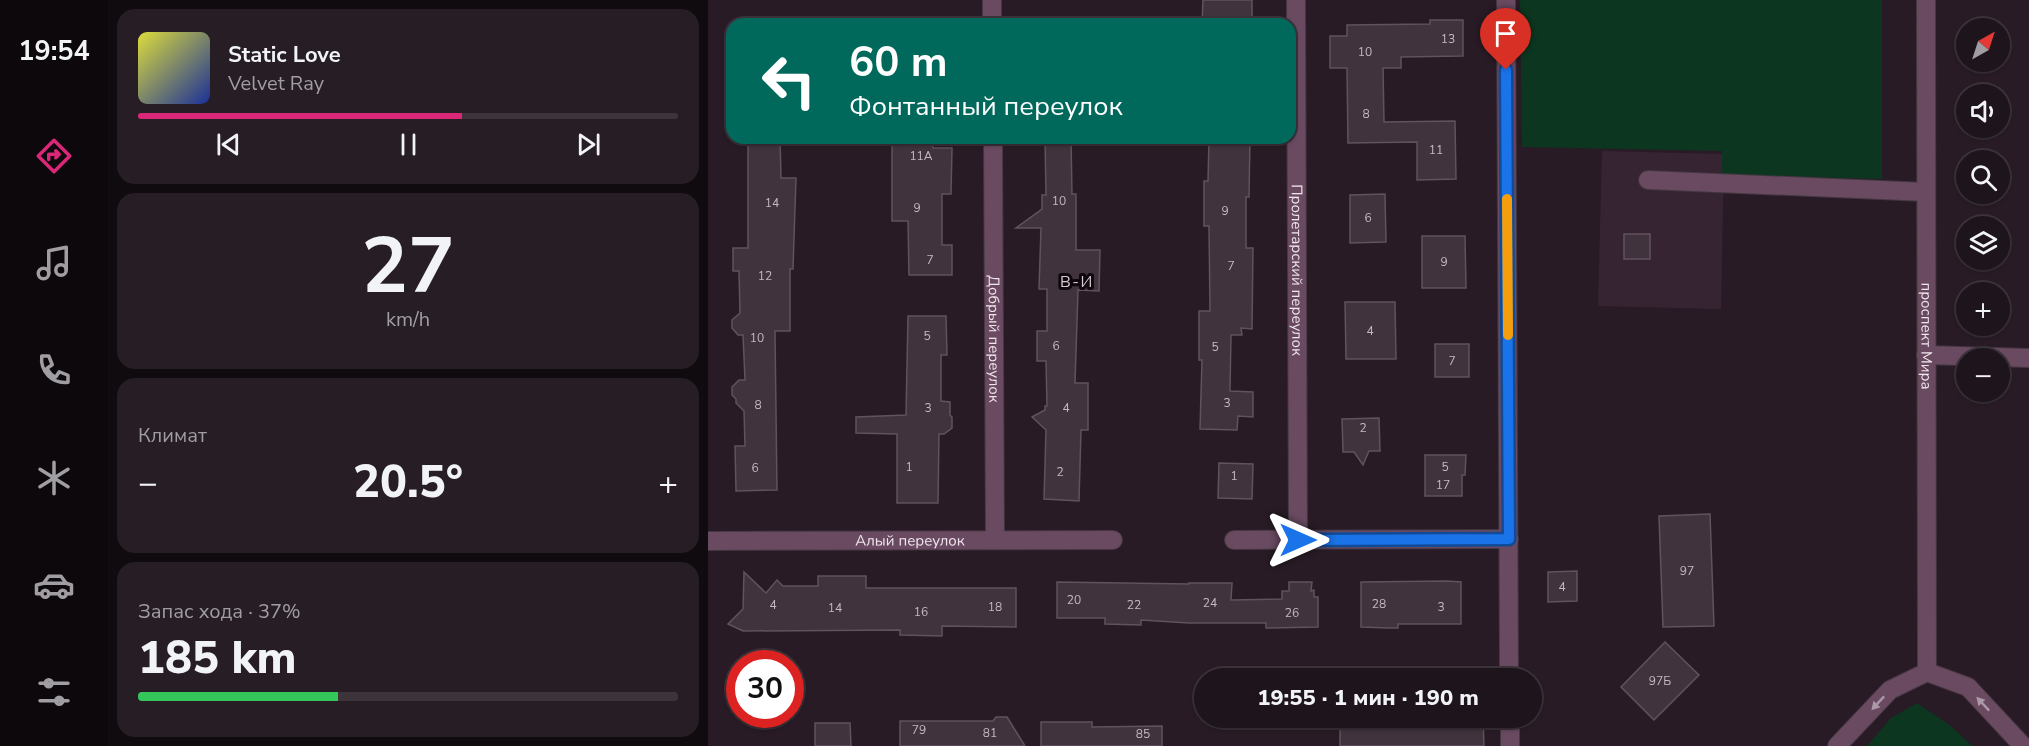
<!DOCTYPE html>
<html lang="ru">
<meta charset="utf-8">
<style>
body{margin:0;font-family:"Nunito Sans",sans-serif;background:#261d25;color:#f1f3f6;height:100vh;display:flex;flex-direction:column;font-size:22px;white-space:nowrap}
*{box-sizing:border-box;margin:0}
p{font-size:20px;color:#a19ea3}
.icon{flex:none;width:33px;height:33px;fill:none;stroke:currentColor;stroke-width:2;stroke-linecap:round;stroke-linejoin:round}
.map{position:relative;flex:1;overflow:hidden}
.panel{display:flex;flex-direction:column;gap:9px;padding:9px;background:#100b0f;width:600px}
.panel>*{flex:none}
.hud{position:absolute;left:18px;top:18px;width:570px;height:126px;border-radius:18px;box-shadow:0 2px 4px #0004,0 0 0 2px #3c333b;background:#00695c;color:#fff;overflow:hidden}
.needle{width:39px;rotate:39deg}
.controls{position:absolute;left:1248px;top:18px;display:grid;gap:12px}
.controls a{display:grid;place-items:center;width:54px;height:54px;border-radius:50%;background:#1e141c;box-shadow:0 2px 4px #0004,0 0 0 2px #3c333b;font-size:30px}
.speed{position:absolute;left:18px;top:650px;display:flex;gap:12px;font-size:30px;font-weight:700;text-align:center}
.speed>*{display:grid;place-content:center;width:78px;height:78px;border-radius:50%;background:#1e141c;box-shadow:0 2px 4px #0004,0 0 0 2px #3c333b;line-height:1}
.speed .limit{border:9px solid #d22;background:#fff;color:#111}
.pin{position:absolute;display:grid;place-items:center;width:51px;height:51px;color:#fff;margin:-62px -26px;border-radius:50% 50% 50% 0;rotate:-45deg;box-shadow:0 0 6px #0007}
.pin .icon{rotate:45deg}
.me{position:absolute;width:66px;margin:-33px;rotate:90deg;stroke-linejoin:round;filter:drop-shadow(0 0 4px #0008)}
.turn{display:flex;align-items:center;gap:21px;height:126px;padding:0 24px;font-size:27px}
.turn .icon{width:78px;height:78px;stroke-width:2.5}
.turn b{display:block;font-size:42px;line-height:51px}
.big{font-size:45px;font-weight:800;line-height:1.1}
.panel .widget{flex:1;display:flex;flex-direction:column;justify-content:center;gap:9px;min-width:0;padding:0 21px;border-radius:18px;background:#261d25}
.panel .dial{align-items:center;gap:0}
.dial b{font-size:78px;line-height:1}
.song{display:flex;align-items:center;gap:18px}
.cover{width:72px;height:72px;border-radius:9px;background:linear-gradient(135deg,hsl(60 70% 55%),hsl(230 70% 35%))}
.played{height:6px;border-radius:3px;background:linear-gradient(90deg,#db2777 60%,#3c333b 60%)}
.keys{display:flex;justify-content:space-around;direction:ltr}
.heat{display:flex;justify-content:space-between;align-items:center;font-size:33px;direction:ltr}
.charge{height:9px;border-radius:4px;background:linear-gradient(90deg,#34c759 37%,#3c333b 0)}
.trip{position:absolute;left:486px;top:668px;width:348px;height:60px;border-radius:30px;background:#1e141c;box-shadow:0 2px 4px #0004,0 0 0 2px #3c333b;font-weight:800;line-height:60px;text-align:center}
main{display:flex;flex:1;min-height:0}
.dock{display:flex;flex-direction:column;width:108px;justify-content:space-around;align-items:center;background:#0c080b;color:#a19ea3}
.dock .icon{width:42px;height:42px}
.dock .selected{color:#db2777}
.dock b{font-size:27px;color:#f1f3f6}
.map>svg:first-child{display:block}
.built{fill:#362432}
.green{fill:#0c361f}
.building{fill:#41333d;stroke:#61525d;stroke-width:1.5}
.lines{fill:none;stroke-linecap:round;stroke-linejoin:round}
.minor-casing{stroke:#443741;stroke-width:20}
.minor{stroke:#694a61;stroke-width:18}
.oneway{fill:#ac98a6}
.route-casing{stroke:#114b97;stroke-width:15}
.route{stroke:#1a73e8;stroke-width:10}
.slow{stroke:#f59e0b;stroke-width:10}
.labels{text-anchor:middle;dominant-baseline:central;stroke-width:6;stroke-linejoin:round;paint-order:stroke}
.number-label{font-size:12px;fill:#c4b9c0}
.street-label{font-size:15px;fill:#efe6ec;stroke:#0d080c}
.neighbourhood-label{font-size:16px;letter-spacing:1.5px;fill:#d9c8d4;stroke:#0d080c}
</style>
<main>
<nav class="dock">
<b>19:54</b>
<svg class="icon selected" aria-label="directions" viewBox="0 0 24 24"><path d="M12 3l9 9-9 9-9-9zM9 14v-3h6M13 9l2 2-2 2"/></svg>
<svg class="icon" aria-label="music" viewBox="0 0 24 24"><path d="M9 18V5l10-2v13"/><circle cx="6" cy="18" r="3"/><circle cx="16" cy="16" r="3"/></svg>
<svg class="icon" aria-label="phone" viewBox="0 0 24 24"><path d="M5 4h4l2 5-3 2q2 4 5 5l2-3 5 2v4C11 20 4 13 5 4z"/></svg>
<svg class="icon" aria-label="climate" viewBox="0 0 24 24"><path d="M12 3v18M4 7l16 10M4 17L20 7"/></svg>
<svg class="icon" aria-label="car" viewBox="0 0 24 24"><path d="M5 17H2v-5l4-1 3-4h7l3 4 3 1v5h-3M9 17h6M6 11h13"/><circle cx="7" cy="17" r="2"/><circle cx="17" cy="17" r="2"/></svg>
<svg class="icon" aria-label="filters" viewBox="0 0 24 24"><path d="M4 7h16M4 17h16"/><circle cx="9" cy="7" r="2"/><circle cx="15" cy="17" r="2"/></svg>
</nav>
<section class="panel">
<div class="widget">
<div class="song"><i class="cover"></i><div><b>Static Love</b><p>Velvet Ray</p></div></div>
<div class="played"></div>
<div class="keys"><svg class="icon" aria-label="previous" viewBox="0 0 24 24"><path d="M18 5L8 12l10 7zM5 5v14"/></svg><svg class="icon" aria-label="pause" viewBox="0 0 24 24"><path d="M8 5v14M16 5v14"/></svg><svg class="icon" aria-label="next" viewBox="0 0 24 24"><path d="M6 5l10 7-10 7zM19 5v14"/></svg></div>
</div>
<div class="widget dial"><b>27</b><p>km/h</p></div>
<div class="widget"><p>Климат</p>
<div class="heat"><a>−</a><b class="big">20.5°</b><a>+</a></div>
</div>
<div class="widget"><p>Запас хода · 37%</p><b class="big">185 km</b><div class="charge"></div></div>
</section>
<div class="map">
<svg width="1321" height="746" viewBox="0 0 1321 746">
<rect width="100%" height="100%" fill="#281b25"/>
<polygon class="built" points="894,151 1016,154 1013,309 890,306"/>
<g class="green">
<polygon points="812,0 1174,0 1174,179 1014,175 1014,151 814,147"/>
<polygon points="1209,703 1243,726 1264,746 1159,746 1183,718"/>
</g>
<g class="building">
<polygon points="495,0 544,0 544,24 494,23"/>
<polygon points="722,20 755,20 755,56 693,57 693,68 675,68 676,122 747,121 748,179 709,180 709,142 640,143 639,68 622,68 622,36 639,36 639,25 722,24"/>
<polygon points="40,138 72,138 73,178 88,178 85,269 82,269 82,331 67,331 69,490 28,491 27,446 37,446 36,411 28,403 28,399 24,395 24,387 31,380 37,380 35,335 30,335 24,328 24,320 32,313 31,271 25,271 25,248 40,248"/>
<polygon points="184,138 225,138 225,148 244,148 243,194 234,194 234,245 244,245 244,275 201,275 200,221 184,221"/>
<polygon points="337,138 363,138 364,194 368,194 368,250 392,250 391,291 370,290 367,383 380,383 380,430 373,430 371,501 336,499 338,430 324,417 337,410 337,406 339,406 338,361 329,361 329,331 339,331 339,289 331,289 333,228 308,228 334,209 334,195 338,195"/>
<polygon points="501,138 542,138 541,197 538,197 538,248 545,248 544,329 533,328 534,335 523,335 522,391 545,392 545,417 530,416 529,430 492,429 494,360 491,360 491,311 502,311 501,226 496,226 496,181 500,181"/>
<polygon points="677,194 678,242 642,243 642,195"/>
<rect x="916" y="234" width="26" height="25"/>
<polygon points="714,236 757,236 758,288 714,288"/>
<polygon points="637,302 687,302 688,359 638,359"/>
<polygon points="200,316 238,316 239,355 233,355 233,401 242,402 242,415 244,417 244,428 236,434 231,434 230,503 189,503 189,434 148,433 148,417 198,415"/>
<rect x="727" y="344" width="34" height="33"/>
<polygon points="671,418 672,451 661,451 655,465 646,452 635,452 634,419"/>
<polygon points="717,455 758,455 757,475 754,475 754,496 717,496"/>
<polygon points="511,463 545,464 544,499 510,498"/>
<polygon points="1002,514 1006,626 955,627 951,516"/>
<polygon points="869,571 869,601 840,602 840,572"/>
<polygon points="36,572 58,593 69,580 75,586 110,586 110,576 158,576 158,588 308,588 308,627 234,626 234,636 192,635 192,630 35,631 20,624 35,609"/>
<polygon points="739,581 753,582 753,624 690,624 690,628 680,628 653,627 653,582"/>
<polygon points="349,582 481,584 481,583 524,583 523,600 574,599 574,591 581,591 581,582 604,582 603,591 606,590 606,597 610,597 610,627 558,628 558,623 481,623 433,620 433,625 397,624 397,618 349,618"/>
<polygon points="957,642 991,675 946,720 913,687"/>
<polygon points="288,717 299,717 317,746 192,746 192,721 285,721"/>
<polygon points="724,717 775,717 776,746 632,746 632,726 724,725"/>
<polygon points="333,722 384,722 384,727 454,726 454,746 333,746"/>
<polygon points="107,723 142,723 143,746 107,746"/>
</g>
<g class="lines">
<g class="minor-casing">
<g id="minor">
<polyline points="284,0 284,24"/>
<path id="s1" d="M588,0l2,540"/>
<polyline points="798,0 801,678"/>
<path id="s2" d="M1218,0l1,672"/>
<path id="s3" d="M285,138l2,402"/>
<polyline points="940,180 1218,192"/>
<polyline points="1218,355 1321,358"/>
<polyline points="526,540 801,539"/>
<path id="s4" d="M0,541l405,-1"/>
<polyline points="802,717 802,746"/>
<polyline points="1129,746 1182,690 1219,672 1260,687 1315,746"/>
</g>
</g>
<use href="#minor" class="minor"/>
</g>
<defs><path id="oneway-solid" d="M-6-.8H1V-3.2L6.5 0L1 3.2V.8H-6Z" transform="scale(1.5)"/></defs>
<g class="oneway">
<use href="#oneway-solid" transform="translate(1170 703) rotate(133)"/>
<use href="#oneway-solid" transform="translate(1275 704) rotate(-133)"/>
</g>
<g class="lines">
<g class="route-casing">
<polyline id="route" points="590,540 801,539 798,70"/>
</g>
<use href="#route" class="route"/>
<polyline class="slow" points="799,199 800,335"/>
</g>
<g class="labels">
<g class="number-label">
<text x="740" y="39">13</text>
<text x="657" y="52">10</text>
<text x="658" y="114">8</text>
<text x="728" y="150">11</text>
<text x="213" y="156">11А</text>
<text x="351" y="201">10</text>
<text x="64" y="203">14</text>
<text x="209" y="208">9</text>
<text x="517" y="211">9</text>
<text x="660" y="218">6</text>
<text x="222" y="260">7</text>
<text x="736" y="262">9</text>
<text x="523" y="266">7</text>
<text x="57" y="276">12</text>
<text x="662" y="331">4</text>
<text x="219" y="336">5</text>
<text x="49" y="338">10</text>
<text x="348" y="346">6</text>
<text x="507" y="347">5</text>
<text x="744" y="361">7</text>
<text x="519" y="403">3</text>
<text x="50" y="405">8</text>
<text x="220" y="408">3</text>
<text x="358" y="408">4</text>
<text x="655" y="428">2</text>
<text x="201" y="467">1</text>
<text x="737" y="467">5</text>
<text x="47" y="468">6</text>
<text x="352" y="472">2</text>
<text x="526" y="476">1</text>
<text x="735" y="485">17</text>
<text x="979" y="571">97</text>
<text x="854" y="587">4</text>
<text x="366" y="600">20</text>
<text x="502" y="603">24</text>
<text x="671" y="604">28</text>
<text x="65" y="605">4</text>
<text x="426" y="605">22</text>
<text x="287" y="607">18</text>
<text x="733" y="607">3</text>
<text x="127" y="608">14</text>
<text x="213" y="612">16</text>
<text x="584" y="613">26</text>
<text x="952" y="681">97Б</text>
<text x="211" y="730">79</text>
<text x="282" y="733">81</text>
<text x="435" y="734">85</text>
</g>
<g class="street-label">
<text stroke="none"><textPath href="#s1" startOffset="270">Пролетарский переулок</textPath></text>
<text stroke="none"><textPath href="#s2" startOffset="336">проспект Мира</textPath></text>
<text stroke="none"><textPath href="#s3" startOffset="201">Добрый переулок</textPath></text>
<text stroke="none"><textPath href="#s4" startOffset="202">Алый переулок</textPath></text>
</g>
<g class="neighbourhood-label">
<text x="369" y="282">В-И</text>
</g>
</g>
</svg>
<div class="controls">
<a><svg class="needle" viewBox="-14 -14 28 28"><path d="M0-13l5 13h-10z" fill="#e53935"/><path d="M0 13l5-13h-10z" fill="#a19ea3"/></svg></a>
<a><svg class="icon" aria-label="sound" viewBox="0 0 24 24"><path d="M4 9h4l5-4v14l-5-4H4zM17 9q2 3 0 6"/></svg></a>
<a><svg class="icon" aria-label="search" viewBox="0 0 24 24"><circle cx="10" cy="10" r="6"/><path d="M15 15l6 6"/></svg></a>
<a><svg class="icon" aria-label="layers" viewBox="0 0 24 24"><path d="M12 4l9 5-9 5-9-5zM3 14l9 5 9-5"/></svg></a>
<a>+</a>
<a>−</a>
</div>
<div class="speed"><div class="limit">30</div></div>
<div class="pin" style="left:798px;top:70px;background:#d93025"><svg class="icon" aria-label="arrive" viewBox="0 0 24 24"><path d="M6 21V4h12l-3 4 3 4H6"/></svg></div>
<svg class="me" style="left:590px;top:540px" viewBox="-20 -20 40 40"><path d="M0-17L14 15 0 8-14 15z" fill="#1a73e8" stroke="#fff" stroke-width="4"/></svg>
<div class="trip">19:55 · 1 мин · 190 m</div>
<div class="hud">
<div class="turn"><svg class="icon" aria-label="left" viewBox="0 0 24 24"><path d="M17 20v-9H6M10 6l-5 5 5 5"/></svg><div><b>60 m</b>Фонтанный переулок</div></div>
</div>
</div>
</main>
